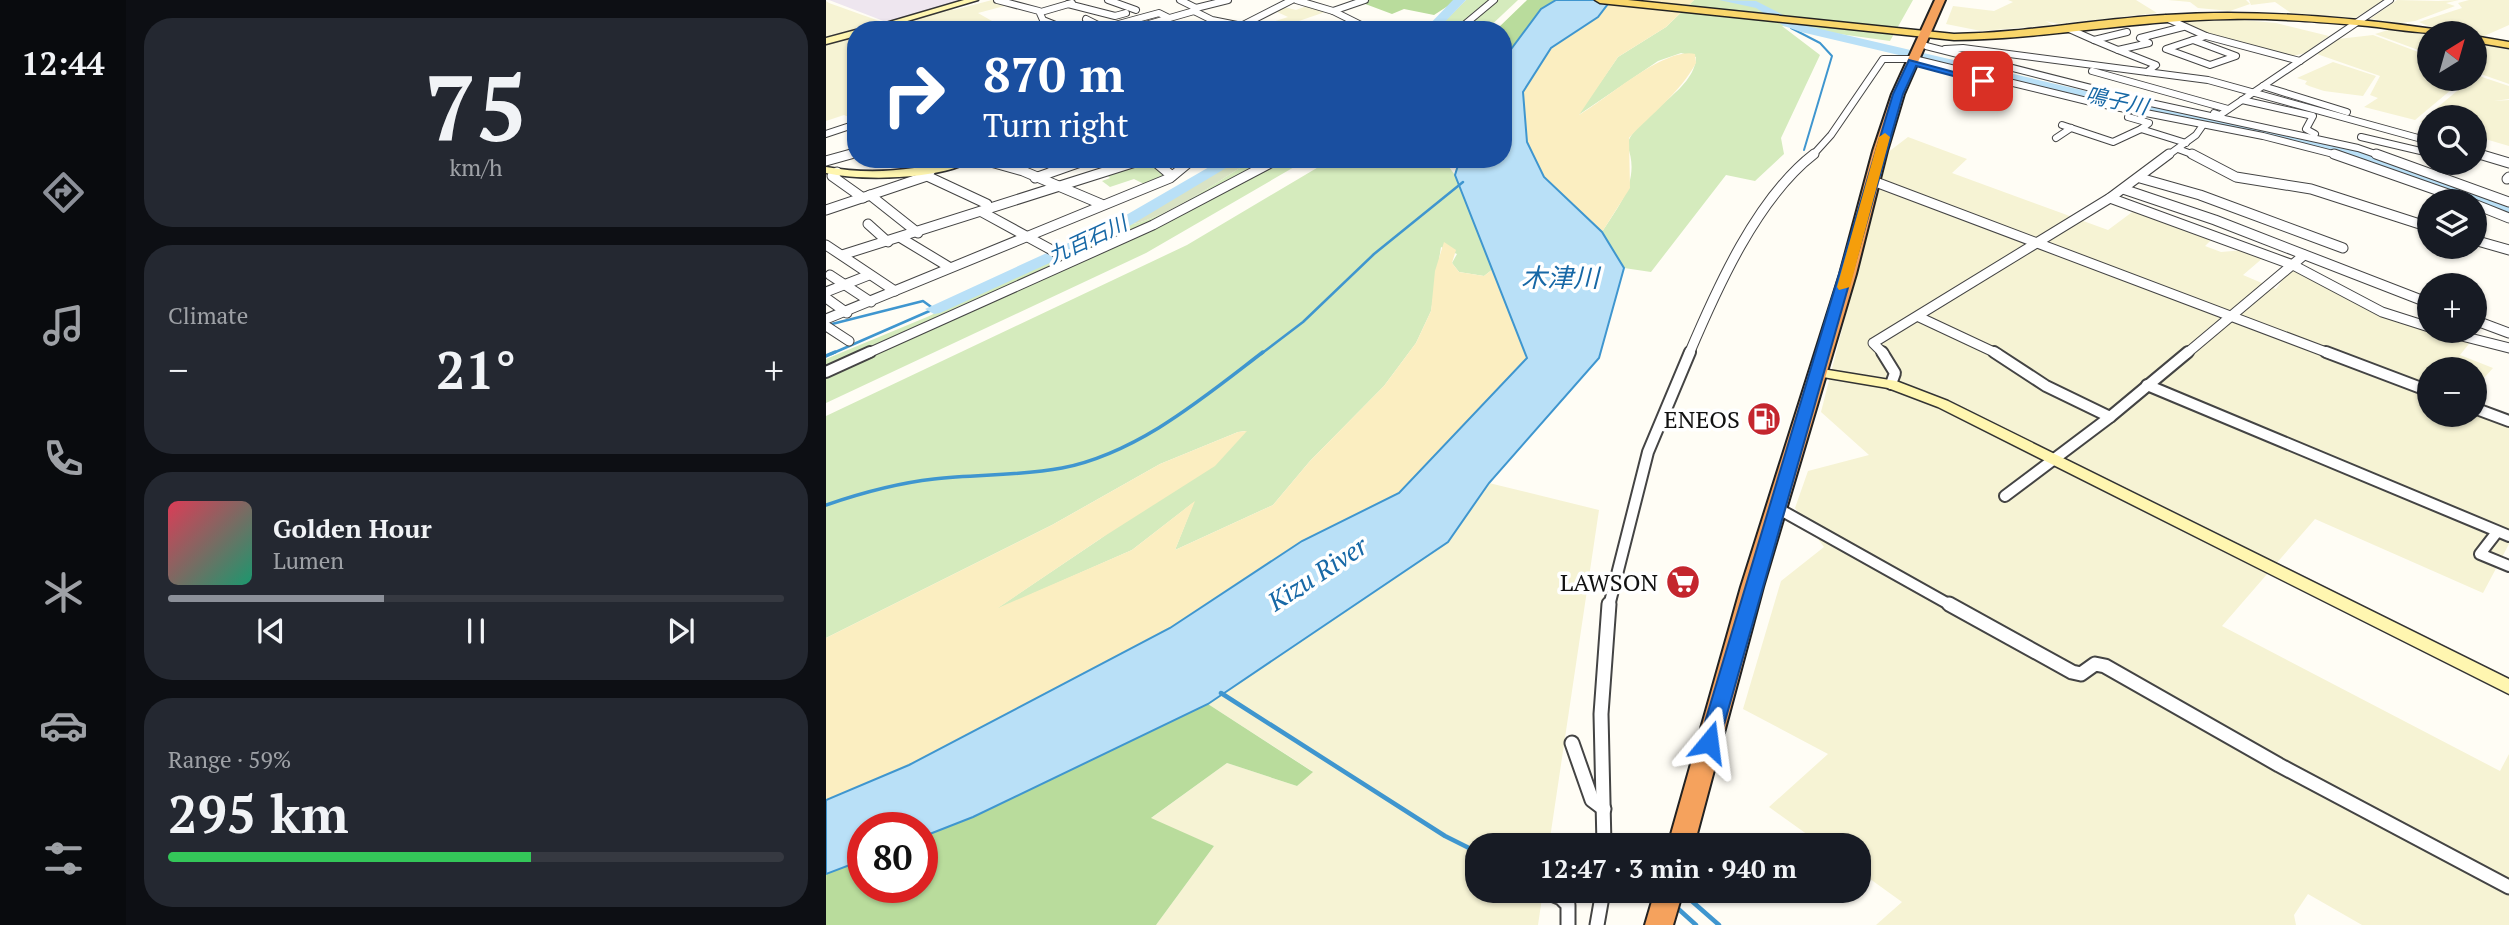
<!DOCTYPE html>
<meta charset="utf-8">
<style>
body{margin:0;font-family:"PT Serif","Noto Sans JP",serif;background:#242831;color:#f1f3f6;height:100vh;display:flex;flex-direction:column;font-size:26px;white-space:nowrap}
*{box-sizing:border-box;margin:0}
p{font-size:23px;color:#9ea1a6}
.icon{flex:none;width:38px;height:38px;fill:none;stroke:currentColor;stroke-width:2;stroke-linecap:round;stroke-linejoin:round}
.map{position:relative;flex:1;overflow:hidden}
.panel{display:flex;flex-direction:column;gap:18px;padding:18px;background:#0d0f14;width:700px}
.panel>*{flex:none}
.guide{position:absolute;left:21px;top:21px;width:665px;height:147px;border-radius:28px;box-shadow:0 2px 5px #0004;background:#1a4fa0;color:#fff;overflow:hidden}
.needle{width:46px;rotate:37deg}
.buttons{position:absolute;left:1591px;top:21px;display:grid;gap:14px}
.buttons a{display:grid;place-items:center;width:70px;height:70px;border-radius:50%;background:#171b24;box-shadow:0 2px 5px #0004;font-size:35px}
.speed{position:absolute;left:21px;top:812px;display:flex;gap:14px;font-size:35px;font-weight:700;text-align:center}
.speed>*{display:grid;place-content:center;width:91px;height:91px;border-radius:50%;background:#171b24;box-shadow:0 2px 5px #0004;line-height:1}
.speed .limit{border:10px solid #d22;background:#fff;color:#111}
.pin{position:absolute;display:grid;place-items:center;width:60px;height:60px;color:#fff;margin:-30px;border-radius:14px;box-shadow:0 4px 10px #0006}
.me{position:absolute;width:77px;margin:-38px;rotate:16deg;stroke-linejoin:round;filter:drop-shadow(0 0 5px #0008)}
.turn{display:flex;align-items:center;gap:24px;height:147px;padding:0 21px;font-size:32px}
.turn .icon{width:91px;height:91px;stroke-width:2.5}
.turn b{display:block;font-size:49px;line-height:60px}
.big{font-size:52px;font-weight:700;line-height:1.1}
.panel .widget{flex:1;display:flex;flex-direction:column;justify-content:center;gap:10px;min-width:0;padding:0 24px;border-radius:28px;background:#242831}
.panel .dial{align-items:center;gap:0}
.dial b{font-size:91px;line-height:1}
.song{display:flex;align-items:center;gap:21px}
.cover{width:84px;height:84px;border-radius:10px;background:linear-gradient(135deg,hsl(350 70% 55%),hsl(160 70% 35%))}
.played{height:7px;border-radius:4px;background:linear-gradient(90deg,#8c9099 35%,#363941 35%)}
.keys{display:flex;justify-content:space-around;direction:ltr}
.heat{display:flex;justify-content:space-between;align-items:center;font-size:38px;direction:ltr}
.charge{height:10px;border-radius:5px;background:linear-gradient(90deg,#34c759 59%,#363941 0)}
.trip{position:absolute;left:639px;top:833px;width:406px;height:70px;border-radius:28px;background:#171b24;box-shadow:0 2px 5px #0004;font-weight:700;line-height:70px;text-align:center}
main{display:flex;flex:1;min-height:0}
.tab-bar{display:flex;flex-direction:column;width:126px;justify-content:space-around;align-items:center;background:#090b0e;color:#9ea1a6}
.tab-bar .icon{width:49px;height:49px}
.tab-bar .current{color:#8c9099}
.tab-bar b{font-size:32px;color:#f1f3f6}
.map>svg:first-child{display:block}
.industrial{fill:#eee6ef}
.farmland{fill:#f6f3d4}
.green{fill:#d5ebbd}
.forest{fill:#b9dc9c}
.sand{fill:#fbeec1}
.cemetery{fill:#d9e3c4}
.water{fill:#b9e0f7;stroke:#3f96cf;stroke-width:2}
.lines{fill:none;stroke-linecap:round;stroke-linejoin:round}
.stream-far3{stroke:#3f96cf;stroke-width:2}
.stream-far2{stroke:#3f96cf;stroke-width:2.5}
.stream-far1{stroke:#3f96cf;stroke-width:3.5}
.stream{stroke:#3f96cf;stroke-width:4.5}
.river{fill:#b9e0f7;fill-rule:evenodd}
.street-far3-casing{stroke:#444;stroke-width:8}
.street-far2-casing{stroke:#444;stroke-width:11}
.street-far1-casing{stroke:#444;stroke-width:14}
.street-casing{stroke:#444;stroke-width:17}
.secondary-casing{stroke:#333;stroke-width:3}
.primary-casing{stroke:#222;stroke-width:3}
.highway-casing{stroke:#222;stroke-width:4}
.street-far3{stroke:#fff;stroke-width:6}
.street-far2{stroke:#fff;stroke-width:9}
.street-far1{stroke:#fff;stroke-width:10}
.street{stroke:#fff;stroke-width:13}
.secondary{fill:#fff6b0;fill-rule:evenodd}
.primary{fill:#f9d66b;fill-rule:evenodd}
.highway{fill:#f5a25d;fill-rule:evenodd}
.route{fill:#1a73e8;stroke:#114b97;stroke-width:2}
.slow{fill:#f59e0b}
.labels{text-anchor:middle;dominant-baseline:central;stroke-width:7;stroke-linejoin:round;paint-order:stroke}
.far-water-label{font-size:21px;font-style:italic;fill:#1768a6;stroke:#fff}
.poi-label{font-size:24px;fill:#111;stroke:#fff;text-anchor:end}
.water-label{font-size:26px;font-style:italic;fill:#1768a6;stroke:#fff}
</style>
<main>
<nav class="tab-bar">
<b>12:44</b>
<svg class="icon current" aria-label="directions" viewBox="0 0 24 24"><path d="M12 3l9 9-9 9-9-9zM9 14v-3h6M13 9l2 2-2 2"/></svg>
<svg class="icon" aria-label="music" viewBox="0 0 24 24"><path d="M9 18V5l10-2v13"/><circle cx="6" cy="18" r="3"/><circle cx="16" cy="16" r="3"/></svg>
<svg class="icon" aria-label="phone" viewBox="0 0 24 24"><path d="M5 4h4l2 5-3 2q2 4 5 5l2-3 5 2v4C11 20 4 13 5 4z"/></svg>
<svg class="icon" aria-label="climate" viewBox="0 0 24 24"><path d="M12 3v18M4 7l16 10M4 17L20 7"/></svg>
<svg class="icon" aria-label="car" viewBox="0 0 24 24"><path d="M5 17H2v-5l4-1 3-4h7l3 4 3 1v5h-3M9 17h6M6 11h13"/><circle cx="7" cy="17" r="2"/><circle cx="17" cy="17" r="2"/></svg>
<svg class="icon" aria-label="filters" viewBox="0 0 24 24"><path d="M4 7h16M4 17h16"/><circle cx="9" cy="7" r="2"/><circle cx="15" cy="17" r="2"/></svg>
</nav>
<section class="panel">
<div class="widget dial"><b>75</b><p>km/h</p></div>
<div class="widget"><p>Climate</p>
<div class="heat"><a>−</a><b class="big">21°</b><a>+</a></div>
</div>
<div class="widget">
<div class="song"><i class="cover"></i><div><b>Golden Hour</b><p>Lumen</p></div></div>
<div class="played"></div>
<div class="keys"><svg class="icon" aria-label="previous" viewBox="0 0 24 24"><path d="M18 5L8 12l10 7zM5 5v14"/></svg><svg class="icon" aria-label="pause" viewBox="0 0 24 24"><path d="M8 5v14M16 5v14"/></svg><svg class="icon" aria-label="next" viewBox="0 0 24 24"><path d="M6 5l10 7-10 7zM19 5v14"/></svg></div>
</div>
<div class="widget"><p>Range · 59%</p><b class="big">295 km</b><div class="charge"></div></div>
</section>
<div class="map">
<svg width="1683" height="925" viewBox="0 0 1683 925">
<rect width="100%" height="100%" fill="#fffdf5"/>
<polygon class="industrial" points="3,0 143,0 60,22"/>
<g class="farmland">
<polygon points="166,0 186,4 152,13 180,29 180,30 216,20 224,24 211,30 91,30 77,24 81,20 123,8 128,10"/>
<polygon points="1182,0 1310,0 1331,13 1233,24 1219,21 1228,25 1155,31 1120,24 1127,6 1168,11 1187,2"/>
<polygon points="1342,0 1420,0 1424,4 1404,11 1372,8 1364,2"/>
<polygon points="1423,0 1559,0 1529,18 1465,13 1449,2 1425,5"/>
<polygon points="1571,0 1612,1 1633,0 1620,3 1629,6 1589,21 1575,23 1544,19"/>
<polygon points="1643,0 1683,0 1683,25 1656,37 1648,33 1611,30 1593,22 1636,8 1632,3"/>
<polygon points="0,1 3,3 59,23 0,39"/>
<polygon points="483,5 502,11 473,21 495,29 431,27 462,17 449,11 458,7 470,10"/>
<polygon points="1417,20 1450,23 1503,36 1479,53 1463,57 1408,44 1349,21"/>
<polygon points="1562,30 1603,35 1603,54 1549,34"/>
<polygon points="30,33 30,120 18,115 0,121 0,42"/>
<polygon points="1547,35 1603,56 1603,79 1638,79 1589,120 1538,107 1552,98 1544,95 1554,76 1491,54 1512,39"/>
<polygon points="1656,44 1683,50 1683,84 1649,72 1649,45"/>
<polygon points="1507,62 1550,76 1537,96 1498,91 1483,86 1479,84 1481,81 1471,78"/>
<polygon points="1650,75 1683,86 1683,99 1668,101 1683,100 1683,146 1649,136 1648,117 1603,117 1603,124 1594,122"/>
<polygon points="1082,137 1141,159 1126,173 1282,230 1313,207 1388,237 1379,246 1395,252 1418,250 1438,257 1417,275 1450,289 1467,265 1603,331 1646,340 1634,355 1667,368 1649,388 1648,369 1603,369 1603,415 1648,415 1649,402 1683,415 1683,544 1657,593 1489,519 1396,626 1674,771 1683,754 1683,925 1536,925 1482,894 1468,915 1470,925 1050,925 1076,902 1033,871 1032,845 996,845 943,807 1002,754 917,709 955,581 998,547 969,508 982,471 1043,455 995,412 1061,153"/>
<polygon points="663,483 773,510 723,845 651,845 651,891 717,891 712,925 330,925 388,846 324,819 401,763 471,786 486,771 382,704 622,542"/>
</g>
<g class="green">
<polygon points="640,0 692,0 660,30 610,30"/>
<path d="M868,0h219l-23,41 -108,-15 38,29 -39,83 3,16 -29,27 -29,-6 -75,97 -27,-4 -22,-36c18,-28 39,-53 25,-87 11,-33 68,-53 69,-88l-15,-4 -23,8 -81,55 41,-59 48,-30z"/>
<polygon points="323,159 337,176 318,184 308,179 284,187 276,181 284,178 279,173"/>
<path d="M429,159h53l-162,94 -320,150v-44l101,-42 192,-90c49,-7 94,-44 136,-68z"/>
<polygon points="506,159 617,159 629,175 667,269 658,276 633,272 626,263 631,254 615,247 605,311 590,343 558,386 484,461 447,505 349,550 368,502 306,550 167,611 274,539 420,431 412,432 334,464 226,525 0,638 0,416 361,245"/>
</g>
<g class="forest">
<polygon points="541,0 631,0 608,15 578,9 566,14 534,2"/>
<polygon points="701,0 730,0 706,21 677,60 677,30 670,30"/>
<polygon points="382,704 487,772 471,786 401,763 325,818 388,846 330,925 0,925 0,874 37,860 37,887 96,887 96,837 147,817"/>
</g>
<g class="sand">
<path d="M785,0h83l-28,27 -48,30 -39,58c28,-16 85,-68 116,-61l1,9c-16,30 -45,51 -67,75l1,50 -28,44 -58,-55 -17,-35 -4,-50 28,-44 47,-31z"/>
<polygon points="618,242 630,250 626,263 633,272 658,276 667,269 701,357 573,493 476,541 344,628 83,765 0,800 0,638 226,525 334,464 412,432 421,431 389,466 274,539 172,608 306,550 369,501 349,550 447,505 484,461 558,386 590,343 605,311 609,271"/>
</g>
<path class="cemetery" d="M412,159h17c-42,24 -87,61 -136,68z"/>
<polygon class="water" points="730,0 785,0 772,17 725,48 697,92 701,142 718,177 776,232 798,268 773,358 663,483 622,542 382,704 147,817 96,837 96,828 37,828 37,860 0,874 0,800 83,765 344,628 476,541 573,493 701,358 629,175 634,159 677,159 677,60 715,9"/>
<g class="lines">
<polyline class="stream-far3" points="965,28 994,43 1006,56 978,150"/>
<g class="stream-far2">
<polyline points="2,325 97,301 108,309"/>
<polyline points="5,354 108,309"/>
<polyline points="435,354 477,322 548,254 637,182"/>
</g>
<g class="stream-far1">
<polyline points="0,356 9,352"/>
<path d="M0,505c35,-12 72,-22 108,-26 42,-5 86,-3 128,-11 76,-15 141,-70 201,-116"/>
</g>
<g class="stream">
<polyline points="395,693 619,836 651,852"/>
<polyline points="854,895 860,896 893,925"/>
<polyline points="848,905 870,925"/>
</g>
<g class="river">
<polygon points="627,0 640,0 611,30 598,30"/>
<polygon points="893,0 930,1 977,25 1260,91 1490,139 1573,162 1683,204 1683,215 1563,168 1483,146 1260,99 975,32 958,26 930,8"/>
<polygon points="397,159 415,159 300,228 114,313 108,314 99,309 288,222"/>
</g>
<g class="street-far3-casing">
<g id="street-far3">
<polyline points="171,0 213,11 217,20 242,30"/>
<polyline points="282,0 310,10"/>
<polyline points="354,0 370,8 368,11"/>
<polyline points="470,0 507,11 537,26"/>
<polyline points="242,4 289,16 300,13"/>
<polyline points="370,8 402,0"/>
<polyline points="507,11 539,0"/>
<polyline points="215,12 246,3"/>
<polyline points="1340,18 1380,36 1474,61"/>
<polyline points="260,19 278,28 333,13 343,18"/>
<polyline points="415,26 466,0"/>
<polyline points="1241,28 1268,40"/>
<polyline points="302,30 368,11 386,20 436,30"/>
<polyline points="632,30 668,0"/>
<polygon points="1367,40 1410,56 1384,65 1340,49"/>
<polyline points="1367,40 1380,36"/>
<polyline points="1100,46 1320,102 1532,148 1555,156"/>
<polyline points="1119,49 1137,48 1382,80 1603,141"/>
<polyline points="1292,50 1268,40 1301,32"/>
<polyline points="1266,71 1402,109"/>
<polyline points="1321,72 1330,65 1292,50 1323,43 1314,38 1357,27"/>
<polyline points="1437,86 1521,112"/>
<polyline points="1416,100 1487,116 1480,129 1489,134"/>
<polyline points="1388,113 1394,115 1564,0"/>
<polyline points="1302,117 1323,123 1315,129"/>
<polyline points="1236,125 1287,142 1315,129 1360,143"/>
<polyline points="0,134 30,124"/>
<polyline points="1535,137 1603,153"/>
<polyline points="1230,138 1245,128"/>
<polyline points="1352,149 1371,156"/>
<polyline points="1648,153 1659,156"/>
<polyline points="18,156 30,153"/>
<polyline points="986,156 1005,135 1057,59 1088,59 1269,103 1437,136 1515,156"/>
<polyline points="1341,156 1370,135 1377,125"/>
</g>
</g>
<g class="street-far2-casing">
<g id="street-far2">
<polyline points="1366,154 1410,177 1485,189 1603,227"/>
<polyline points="1508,154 1642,201"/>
<polyline points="1550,154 1683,202"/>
<polyline points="1653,154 1683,163"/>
<polyline points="154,159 197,171 275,204"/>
<polyline points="214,159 233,169"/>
<polyline points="326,159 346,176"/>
<polyline points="0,161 25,154"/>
<polyline points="11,172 6,176 37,198"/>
<polyline points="101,176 161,204 161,211"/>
<polyline points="209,178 263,159"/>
<polyline points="1314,178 1374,195 1517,248"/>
<polyline points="1681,179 1683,177"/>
<polyline points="1047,181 1505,354"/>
<polyline points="1297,189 1389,220 1603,303"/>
<polyline points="44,195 92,233"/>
<polyline points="1284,198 1467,265 1556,312 1603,327"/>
<polyline points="1648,204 1683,218"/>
<polyline points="0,210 101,176 105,170"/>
<polyline points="156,212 233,254"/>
<polyline points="42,224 62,242"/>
<polyline points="75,238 123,267"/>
<polyline points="1648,240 1683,250"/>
<polyline points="0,245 69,291"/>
<polyline points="16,255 319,159"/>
<polyline points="4,275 45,302"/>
<polyline points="0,292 43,275"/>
<polyline points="0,298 21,313"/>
<polyline points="1093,317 1172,354"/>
<polyline points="0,319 344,178 367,159"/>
<polyline points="1648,320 1683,333"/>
<polyline points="0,326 23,341"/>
<polyline points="1616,331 1683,348"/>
<polyline points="40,354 327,225 452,159"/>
<path d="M863,354c28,-66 68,-156 125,-200"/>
<polyline points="1058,354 1047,343 1284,198 1343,154"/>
<polyline points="1360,354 1478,255"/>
</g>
</g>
<g class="street-far1-casing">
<g id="street-far1">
<polyline points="1056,352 1069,373 1065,384"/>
<polyline points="1168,352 1220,386 1284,417"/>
<polyline points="1500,352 1603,391"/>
<polyline points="0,372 44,352"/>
<polyline points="1321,385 1683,536"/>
<polyline points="1648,408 1683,421"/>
<polyline points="1179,496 1284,417 1362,352"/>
<polyline points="951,508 1126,606"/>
<polyline points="1671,532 1654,554 1683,566"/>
<polyline points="783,606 822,452 864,352"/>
</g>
</g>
<g class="street-casing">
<g id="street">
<polyline points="1123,604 1246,672 1255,674 1269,664 1279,666 1453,765 1683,887"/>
<polyline points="746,743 766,800 778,809"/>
<polyline points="778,845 775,714 783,604"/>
<polyline points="718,891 735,898 742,905 742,925"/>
<polyline points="771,925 777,891"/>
</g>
</g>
<g class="secondary-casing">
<g id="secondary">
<polygon points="138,0 152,0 51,30 36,30"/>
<polygon points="30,30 30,36 0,44 0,38"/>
<path d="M130,159h18c-30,21 -112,22 -148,14v-6c44,8 87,4 130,-8z"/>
<polygon points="990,368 1070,381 1122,401 1683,679 1683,694 1112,407 1062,388 985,375 983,372 985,369"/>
</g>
</g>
<g class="primary-casing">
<g id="primary">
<path d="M769,0h33l326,34c71,-1 141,-15 212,-19 92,-6 184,2 275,15l5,3c-25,1 -51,-4 -78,-7 -46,-4 -92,-8 -138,-7 -93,1 -184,20 -276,21l-354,-37z"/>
<polygon points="1648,36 1683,42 1683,48 1648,42"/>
</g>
</g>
<g class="highway-casing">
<g id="highway">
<polygon points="1109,0 1119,0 1078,94 1061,151 1030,274 937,587 868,845 842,845 915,587 1014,274 1047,151 1066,94"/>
<polygon points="829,891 857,891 847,925 819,925"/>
</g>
</g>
<use href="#street-far3" class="street-far3"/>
<use href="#street-far2" class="street-far2"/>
<use href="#street-far1" class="street-far1"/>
<use href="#street" class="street"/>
<use href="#secondary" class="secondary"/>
<use href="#primary" class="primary"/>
<use href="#highway" class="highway"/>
</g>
<polygon class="route" points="1083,60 1162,81 1157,84 1090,66 1077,94 893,742 890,747 876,747 873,742 1067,94"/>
<polygon class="slow" points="1059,133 1064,137 1024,287 1013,290 1011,287 1053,137"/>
<defs>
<g id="fuel-disc" transform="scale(1.75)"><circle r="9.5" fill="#c4262e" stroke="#fff"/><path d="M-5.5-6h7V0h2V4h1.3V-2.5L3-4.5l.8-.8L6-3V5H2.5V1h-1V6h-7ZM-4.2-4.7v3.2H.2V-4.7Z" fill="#fff"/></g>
<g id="supermarket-disc" transform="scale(1.75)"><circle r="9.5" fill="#c4262e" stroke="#fff"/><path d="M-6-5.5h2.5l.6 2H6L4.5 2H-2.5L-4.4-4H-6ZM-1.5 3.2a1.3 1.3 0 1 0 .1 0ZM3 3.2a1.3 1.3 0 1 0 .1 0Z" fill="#fff"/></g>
</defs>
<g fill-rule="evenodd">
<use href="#fuel-disc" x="938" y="419"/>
<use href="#supermarket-disc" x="857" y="582"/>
</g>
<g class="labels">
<g class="far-water-label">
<text transform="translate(1291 100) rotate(12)">鳴子川</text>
<text transform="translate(261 239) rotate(-25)">九百石川</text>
</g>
<g class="poi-label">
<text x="914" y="419">ENEOS</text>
<text x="832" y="582">LAWSON</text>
</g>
<g class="water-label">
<text x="734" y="277">木津川</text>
<text transform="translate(491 573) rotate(-33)">Kizu River</text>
</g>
</g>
</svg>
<div class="buttons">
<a><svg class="needle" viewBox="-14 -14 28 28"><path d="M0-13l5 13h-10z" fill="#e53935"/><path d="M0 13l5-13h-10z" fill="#9ea1a6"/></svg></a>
<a><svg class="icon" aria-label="search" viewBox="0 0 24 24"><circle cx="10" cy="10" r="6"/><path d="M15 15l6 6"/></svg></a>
<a><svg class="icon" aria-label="layers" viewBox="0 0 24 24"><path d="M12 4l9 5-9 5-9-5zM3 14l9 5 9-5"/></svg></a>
<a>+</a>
<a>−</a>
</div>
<div class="speed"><div class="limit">80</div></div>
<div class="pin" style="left:1157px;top:81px;background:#d93025"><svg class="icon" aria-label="arrive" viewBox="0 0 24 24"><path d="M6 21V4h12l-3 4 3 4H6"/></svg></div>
<svg class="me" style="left:883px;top:742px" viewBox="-20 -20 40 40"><path d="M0-17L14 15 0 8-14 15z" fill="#1a73e8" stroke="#fff" stroke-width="4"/></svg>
<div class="trip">12:47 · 3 min · 940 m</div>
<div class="guide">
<div class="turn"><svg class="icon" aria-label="right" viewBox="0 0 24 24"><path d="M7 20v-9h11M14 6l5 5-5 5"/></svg><div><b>870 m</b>Turn right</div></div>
</div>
</div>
</main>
